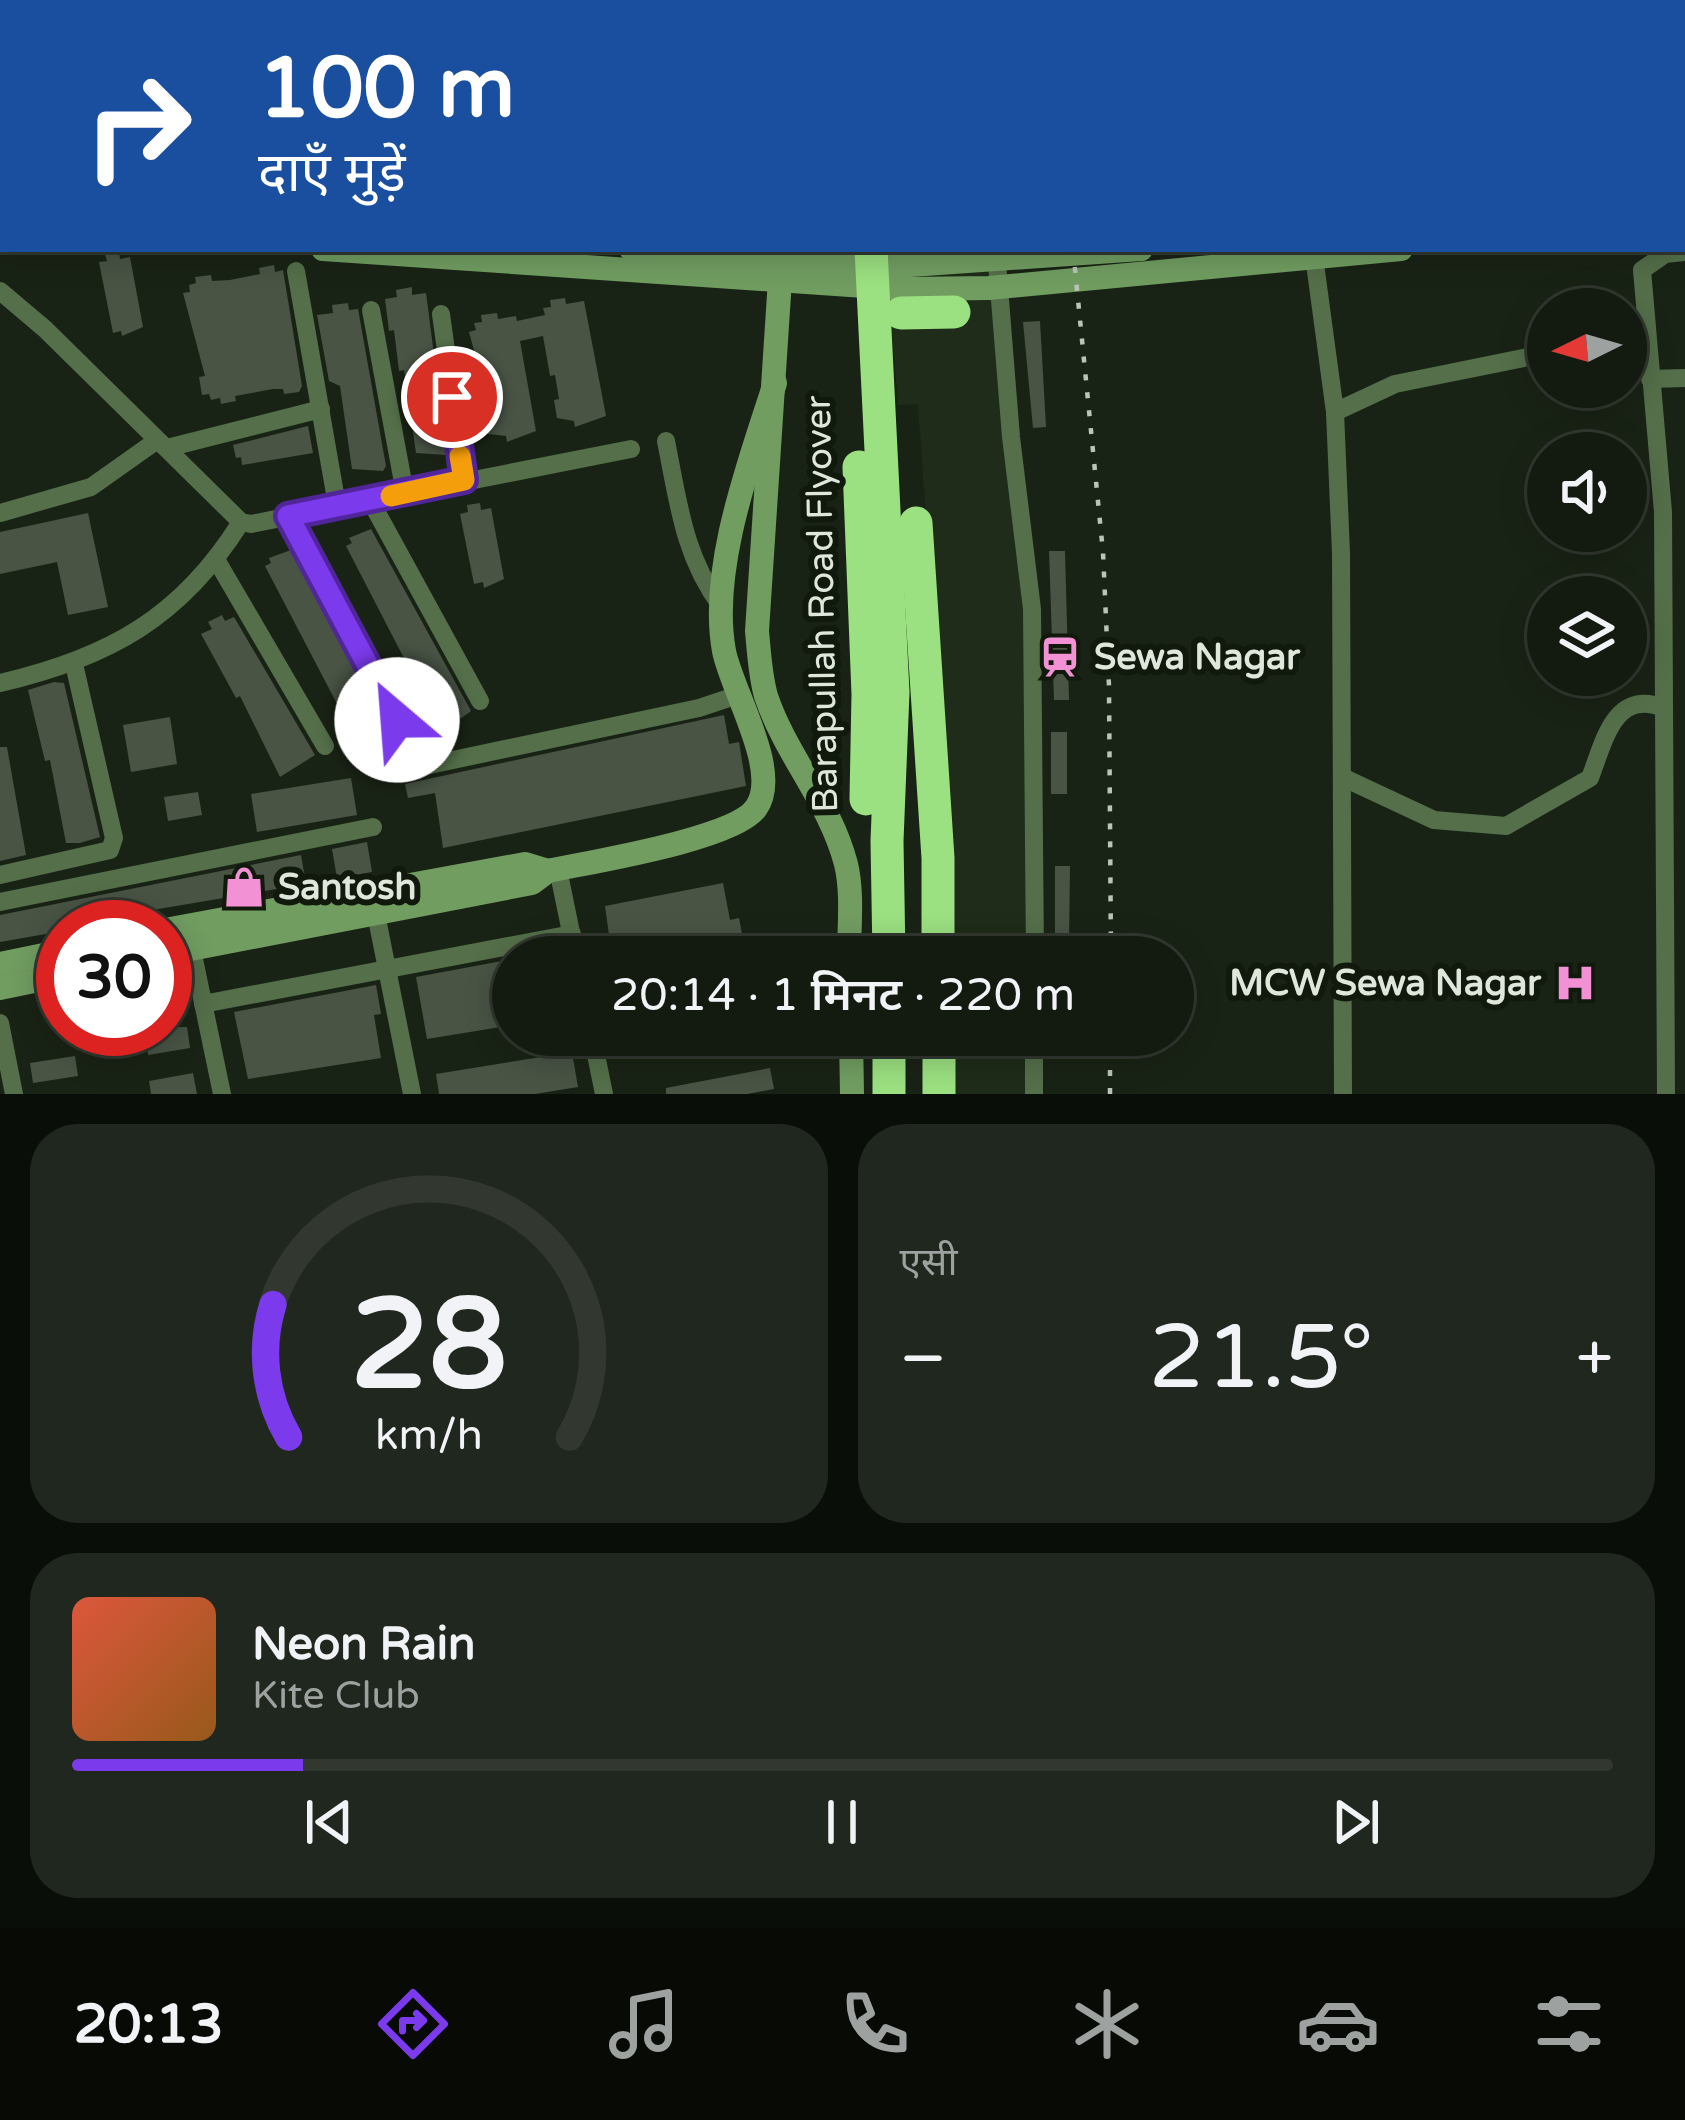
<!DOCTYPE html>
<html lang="hi">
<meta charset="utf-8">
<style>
body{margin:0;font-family:"Varela Round","Noto Sans Devanagari",sans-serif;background:#20271e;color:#f1f3f6;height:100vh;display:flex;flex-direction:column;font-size:45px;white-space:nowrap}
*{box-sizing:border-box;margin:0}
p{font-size:39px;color:#9da19f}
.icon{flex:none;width:66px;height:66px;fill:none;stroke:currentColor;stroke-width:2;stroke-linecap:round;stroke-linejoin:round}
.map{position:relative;height:1094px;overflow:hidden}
.side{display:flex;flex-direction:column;gap:30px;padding:30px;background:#0a0e09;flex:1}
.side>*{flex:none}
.top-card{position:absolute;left:0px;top:0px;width:1686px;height:252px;box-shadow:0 6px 30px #0003,0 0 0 3px #323830;background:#1a4fa0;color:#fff;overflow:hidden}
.needle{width:78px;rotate:265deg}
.buttons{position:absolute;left:1527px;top:288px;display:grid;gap:24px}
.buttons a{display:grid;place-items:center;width:120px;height:120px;border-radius:50%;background:#131a10;box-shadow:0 6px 30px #0003,0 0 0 3px #323830;font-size:60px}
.speed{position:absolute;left:36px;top:900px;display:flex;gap:24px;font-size:60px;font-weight:700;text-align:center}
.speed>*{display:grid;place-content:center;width:156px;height:156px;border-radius:50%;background:#131a10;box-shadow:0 6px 30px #0003,0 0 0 3px #323830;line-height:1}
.speed .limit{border:18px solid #d22;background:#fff;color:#111}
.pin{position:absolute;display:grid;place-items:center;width:102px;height:102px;color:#fff;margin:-51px;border:6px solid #fff;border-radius:50%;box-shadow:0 3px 12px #0007}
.me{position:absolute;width:132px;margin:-66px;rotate:333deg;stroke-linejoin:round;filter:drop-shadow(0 0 9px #0008)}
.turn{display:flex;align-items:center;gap:42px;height:252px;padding:0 60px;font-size:54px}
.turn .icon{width:156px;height:156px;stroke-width:2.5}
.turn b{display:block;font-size:84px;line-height:102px}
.big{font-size:90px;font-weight:600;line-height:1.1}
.side .tile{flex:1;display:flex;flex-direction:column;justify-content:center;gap:18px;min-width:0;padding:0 42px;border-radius:48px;background:#20271e}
.side .dial{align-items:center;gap:0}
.dial svg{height:312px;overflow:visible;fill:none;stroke:#323830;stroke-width:7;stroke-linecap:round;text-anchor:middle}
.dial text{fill:#f1f3f6;stroke:none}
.song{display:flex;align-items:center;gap:36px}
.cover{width:144px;height:144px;border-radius:18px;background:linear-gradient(135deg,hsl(10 70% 55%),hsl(30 70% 35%))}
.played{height:12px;border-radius:6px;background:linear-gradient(90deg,#7c3aed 15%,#323830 15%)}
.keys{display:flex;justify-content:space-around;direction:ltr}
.heat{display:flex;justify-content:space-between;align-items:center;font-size:66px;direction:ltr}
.side .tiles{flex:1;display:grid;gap:30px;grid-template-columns:1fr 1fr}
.tile:last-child{grid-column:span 2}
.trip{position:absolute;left:492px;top:936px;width:702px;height:120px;border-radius:60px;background:#131a10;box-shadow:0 6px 30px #0003,0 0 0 3px #323830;font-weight:600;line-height:120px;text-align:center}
.tabs{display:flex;height:192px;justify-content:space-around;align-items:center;background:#080a06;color:#9da19f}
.tabs .icon{width:84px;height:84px}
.tabs .current{color:#7c3aed}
.tabs b{font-size:54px;color:#f1f3f6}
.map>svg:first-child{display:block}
.built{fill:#1e2c19}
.green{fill:#532947}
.building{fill:#495445}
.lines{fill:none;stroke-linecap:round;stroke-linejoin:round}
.street{stroke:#546f4a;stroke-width:18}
.secondary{stroke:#719d61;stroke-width:24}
.highway{stroke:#9be081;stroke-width:33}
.rail{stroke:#bcc4b9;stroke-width:4.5;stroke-dasharray:6 12;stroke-linecap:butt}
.route-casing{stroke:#51269a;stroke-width:30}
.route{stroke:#7c3aed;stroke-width:21}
.slow{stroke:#f59e0b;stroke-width:21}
.labels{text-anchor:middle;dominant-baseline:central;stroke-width:12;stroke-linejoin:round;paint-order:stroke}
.street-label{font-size:36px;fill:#dfe6dc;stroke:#10190c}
.poi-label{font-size:36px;font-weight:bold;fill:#dfe6dc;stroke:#10190c;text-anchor:start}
</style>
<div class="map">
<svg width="1685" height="1094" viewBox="0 0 1685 1094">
<rect width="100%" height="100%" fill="#192315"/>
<g class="built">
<polygon points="885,249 994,249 1030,611 1034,957 948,957 947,817 918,404 898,405"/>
<polygon points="949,1035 1035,1035 1036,1094 950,1094"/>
</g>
<rect class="green" x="6" y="0" width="745" height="3"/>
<g class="building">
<polygon points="119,251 120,259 130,257 143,327 122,336 121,331 113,333 99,262 107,261 105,254"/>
<polygon points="274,265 275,272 283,270 302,386 299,392 284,394 283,389 273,389 235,396 236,401 221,404 220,398 211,400 209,394 202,395 199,377 205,376 183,293 190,292 189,285 196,283 195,277 211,275 212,281 230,280 260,274 259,268"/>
<polygon points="412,287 412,295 426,293 447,455 416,453 404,370 399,371 394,330 389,331 385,299 397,297 396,290"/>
<polygon points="565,298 566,304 584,301 606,416 575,427 574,421 557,418 554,400 559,399 555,375 550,376 543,336 520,341 536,431 507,442 506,436 488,434 484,415 491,414 469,332 476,330 474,323 482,322 481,315 497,313 498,319 516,316 517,321 545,315 543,308 551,307 550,300"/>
<polygon points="348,303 349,310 358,309 386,466 383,471 352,469 340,386 329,381 317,315 333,313 332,305"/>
<polygon points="1040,321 1046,427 1033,428 1023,322"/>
<polygon points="308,426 313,453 242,465 241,457 236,458 233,445"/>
<polygon points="480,503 481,510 491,508 504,579 484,588 483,582 474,584 460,514 468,512 467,505"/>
<polygon points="88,513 108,607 68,615 57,562 0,574 0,532"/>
<polygon points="371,529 471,711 453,724 450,718 438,724 346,546 352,543 349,538"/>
<polygon points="291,550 390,731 373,745 370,738 358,744 265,566 271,563 269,558"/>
<polygon points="1049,551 1065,551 1069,700 1054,700"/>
<polygon points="222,615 225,621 234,617 315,755 280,777 240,696 236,698 201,634 212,629 208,622"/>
<polygon points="54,682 64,683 100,837 80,843 66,843 50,760 45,761 28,690"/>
<polygon points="724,715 729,744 739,742 746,786 443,848 435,793 408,798 405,784"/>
<polygon points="170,717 177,764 131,772 123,725"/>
<rect x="1051" y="732" width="16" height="62"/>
<polygon points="0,747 7,747 26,855 0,861"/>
<polygon points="351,778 357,815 257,832 251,794"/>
<polygon points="198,792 202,815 168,821 164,797"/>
<polygon points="367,842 372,872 337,878 332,849"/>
<polygon points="301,855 306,884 123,915 125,926 63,927 63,931 0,942 0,915"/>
<polygon points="1055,866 1070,866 1069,942 1055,942"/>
<polygon points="723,883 730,920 739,918 743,939 652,957 612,957 605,906"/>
<polygon points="513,959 513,1025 427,1039 416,977"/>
<polygon points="376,985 381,1014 374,1015 381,1058 248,1079 234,1012"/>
<polygon points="187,1027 190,1048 148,1055 146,1039 79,1049 76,1029"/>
<polygon points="630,1035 697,1035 698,1041 634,1054"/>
<polygon points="572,1052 578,1087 535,1094 439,1094 436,1074"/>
<polygon points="75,1056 78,1076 33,1083 30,1063"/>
<polygon points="770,1068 774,1089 747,1094 666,1094 666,1088"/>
<polygon points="193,1073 197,1094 151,1094 149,1081"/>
</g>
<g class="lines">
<g class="street">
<polyline points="971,0 971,3"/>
<polyline points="1282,0 1282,3"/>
<polyline points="1608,0 1609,3"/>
<polyline points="1428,3 1457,0"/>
<polyline points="1683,46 1685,46"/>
<polyline points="1683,165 1685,165"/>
<polyline points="1313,249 1335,412 1341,553 1343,1094"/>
<polyline points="996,250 1011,437 1032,609 1035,957"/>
<polyline points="296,271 337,505"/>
<polyline points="0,291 45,329 241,522 251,524 631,449"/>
<polyline points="371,310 405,493"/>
<polyline points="441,314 464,480"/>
<polyline points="1650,379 1685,378"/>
<polyline points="1335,412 1395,384 1548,353"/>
<path d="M666,441c12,60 18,116 55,165"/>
<polyline points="167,448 321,409"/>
<polyline points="370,500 480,701"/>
<polyline points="0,513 91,487 156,441"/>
<polyline points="288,516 397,720"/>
<polyline points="217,561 325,746"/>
<path d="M0,683c108,-25 181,-65 241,-161"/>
<polyline points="396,772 699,708 738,695"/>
<path d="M1342,777l92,43 72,6 84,-48c14,-36 24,-90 74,-70"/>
<polyline points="558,869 576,957"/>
<polyline points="0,875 110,850 114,838 74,664"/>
<polyline points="0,902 373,827"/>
<polyline points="376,914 412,1094"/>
<polyline points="190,940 222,1094"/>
<polyline points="203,1004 572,934"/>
<polyline points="0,1023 14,1094"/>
<polyline points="592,1035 604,1094"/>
<polyline points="1034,1094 1034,1035"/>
<polyline points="1666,1094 1663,512 1642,270 1665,254 1685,252"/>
</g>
<g class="secondary">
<polyline points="778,0 778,3"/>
<polyline points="1683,192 1685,192"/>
<polyline points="0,199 3,199"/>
<polyline points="1683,220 1685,220"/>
<polyline points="0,221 3,221"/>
<polyline points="323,249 908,289 989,288 1401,249"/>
<polyline points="631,249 896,266 1141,249"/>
<path d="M782,249l-25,382c2,21 3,44 9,65 20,60 64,106 80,168 7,29 3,63 3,93"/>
<polyline points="165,930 525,864 548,871"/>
<path d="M165,954l367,-71 16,-12c42,-9 187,-32 208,-63 26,-36 -24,-116 -32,-157 -15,-82 26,-190 51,-268"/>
<polyline points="0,964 63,951"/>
<polyline points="0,988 63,975"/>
<polyline points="851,1035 852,1094"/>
</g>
<g class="highway">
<polyline points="831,0 831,3"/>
<polyline points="856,0 857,3"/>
<polyline points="871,249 893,692 887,841 889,957"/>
<polyline points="901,313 954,312"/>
<polyline points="859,467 868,694 866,799"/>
<polyline points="916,523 938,858 938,957"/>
<polyline points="939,1035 939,1094"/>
<polyline points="889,1094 889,1035"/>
</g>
<g class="rail">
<polyline points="1047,0 1048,3"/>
<polyline points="1073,249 1103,552 1109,686 1111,957"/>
<polyline points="1110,1094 1110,1035"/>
</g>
</g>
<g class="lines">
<g class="route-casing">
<polyline id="route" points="397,720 288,516 464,480 452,397"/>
</g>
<use href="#route" class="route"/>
<polyline class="slow" points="391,496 464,480 460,456"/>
</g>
<defs>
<g id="station-bare" transform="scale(3.24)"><path d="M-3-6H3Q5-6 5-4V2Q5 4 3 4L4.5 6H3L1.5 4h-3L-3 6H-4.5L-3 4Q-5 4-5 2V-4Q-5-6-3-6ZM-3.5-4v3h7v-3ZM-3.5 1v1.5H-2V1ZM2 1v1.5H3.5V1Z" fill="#f391d5" stroke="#10190c" stroke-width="2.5" paint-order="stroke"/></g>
<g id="shop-bare" transform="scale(3.24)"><path d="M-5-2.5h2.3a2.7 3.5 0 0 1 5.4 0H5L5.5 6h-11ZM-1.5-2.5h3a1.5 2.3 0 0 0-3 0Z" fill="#f391d5" stroke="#10190c" stroke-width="2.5" paint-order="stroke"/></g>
<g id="hospital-bare" transform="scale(3.24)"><path d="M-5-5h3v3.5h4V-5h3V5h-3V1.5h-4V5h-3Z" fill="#f391d5" stroke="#10190c" stroke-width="2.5" paint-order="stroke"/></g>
</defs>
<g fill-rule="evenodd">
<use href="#station-bare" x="1060" y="657"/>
<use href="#shop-bare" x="244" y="887"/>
<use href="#hospital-bare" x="1575" y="983"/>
</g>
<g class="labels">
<g class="street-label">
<text transform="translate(822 604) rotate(-91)">Barapullah Road Flyover</text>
</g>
<g class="poi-label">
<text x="1094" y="657">Sewa Nagar</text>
<text x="278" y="887">Santosh</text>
<text x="1541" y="983" text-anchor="end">MCW Sewa Nagar</text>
</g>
</g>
</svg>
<div class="buttons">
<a><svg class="needle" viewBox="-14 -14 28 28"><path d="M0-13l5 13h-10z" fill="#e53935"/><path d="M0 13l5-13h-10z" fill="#9da19f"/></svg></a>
<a><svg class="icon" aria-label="sound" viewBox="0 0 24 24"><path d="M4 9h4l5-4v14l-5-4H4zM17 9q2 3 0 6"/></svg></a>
<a><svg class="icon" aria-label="layers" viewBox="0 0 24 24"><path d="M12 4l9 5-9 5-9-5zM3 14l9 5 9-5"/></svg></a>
</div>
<div class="speed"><div class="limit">30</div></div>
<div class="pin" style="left:452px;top:397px;background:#d93025"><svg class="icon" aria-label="arrive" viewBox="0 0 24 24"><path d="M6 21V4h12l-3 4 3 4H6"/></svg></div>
<svg class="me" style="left:397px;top:720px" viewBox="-20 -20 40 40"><circle r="19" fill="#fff"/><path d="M0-13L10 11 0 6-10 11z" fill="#7c3aed"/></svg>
<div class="trip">20:14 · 1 मिनट · 220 m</div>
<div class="top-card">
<div class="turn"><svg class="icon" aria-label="right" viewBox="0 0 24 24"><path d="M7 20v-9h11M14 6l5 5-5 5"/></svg><div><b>100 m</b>दाएँ मुड़ें</div></div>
</div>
</div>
<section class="side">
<div class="tiles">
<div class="tile dial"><svg viewBox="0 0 100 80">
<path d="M14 69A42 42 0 1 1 86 69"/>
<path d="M14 69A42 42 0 0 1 10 35" stroke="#7c3aed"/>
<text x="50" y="56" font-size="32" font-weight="700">28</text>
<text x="50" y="72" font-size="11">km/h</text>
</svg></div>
<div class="tile"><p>एसी</p>
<div class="heat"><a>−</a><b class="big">21.5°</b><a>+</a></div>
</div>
<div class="tile">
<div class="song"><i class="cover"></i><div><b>Neon Rain</b><p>Kite Club</p></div></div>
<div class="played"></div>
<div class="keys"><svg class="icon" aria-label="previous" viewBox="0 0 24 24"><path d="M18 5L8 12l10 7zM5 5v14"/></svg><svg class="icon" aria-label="pause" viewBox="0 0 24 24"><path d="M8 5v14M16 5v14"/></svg><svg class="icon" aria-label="next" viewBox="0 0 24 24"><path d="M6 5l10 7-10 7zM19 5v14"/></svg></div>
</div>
</div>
</section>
<nav class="tabs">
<b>20:13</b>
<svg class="icon current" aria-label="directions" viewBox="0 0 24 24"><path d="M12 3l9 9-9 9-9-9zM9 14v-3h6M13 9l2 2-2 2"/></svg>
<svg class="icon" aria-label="music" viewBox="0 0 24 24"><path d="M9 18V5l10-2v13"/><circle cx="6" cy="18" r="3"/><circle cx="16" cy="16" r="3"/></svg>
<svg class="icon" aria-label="phone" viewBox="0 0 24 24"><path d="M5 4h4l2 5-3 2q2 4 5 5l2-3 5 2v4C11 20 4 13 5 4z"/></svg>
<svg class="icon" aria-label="climate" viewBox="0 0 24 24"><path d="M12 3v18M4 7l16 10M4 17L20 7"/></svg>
<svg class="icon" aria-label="car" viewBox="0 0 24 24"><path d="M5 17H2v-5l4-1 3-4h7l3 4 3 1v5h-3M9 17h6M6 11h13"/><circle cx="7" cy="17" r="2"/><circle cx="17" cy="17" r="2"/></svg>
<svg class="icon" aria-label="filters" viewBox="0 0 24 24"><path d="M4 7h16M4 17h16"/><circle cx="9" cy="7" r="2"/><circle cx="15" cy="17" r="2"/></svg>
</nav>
